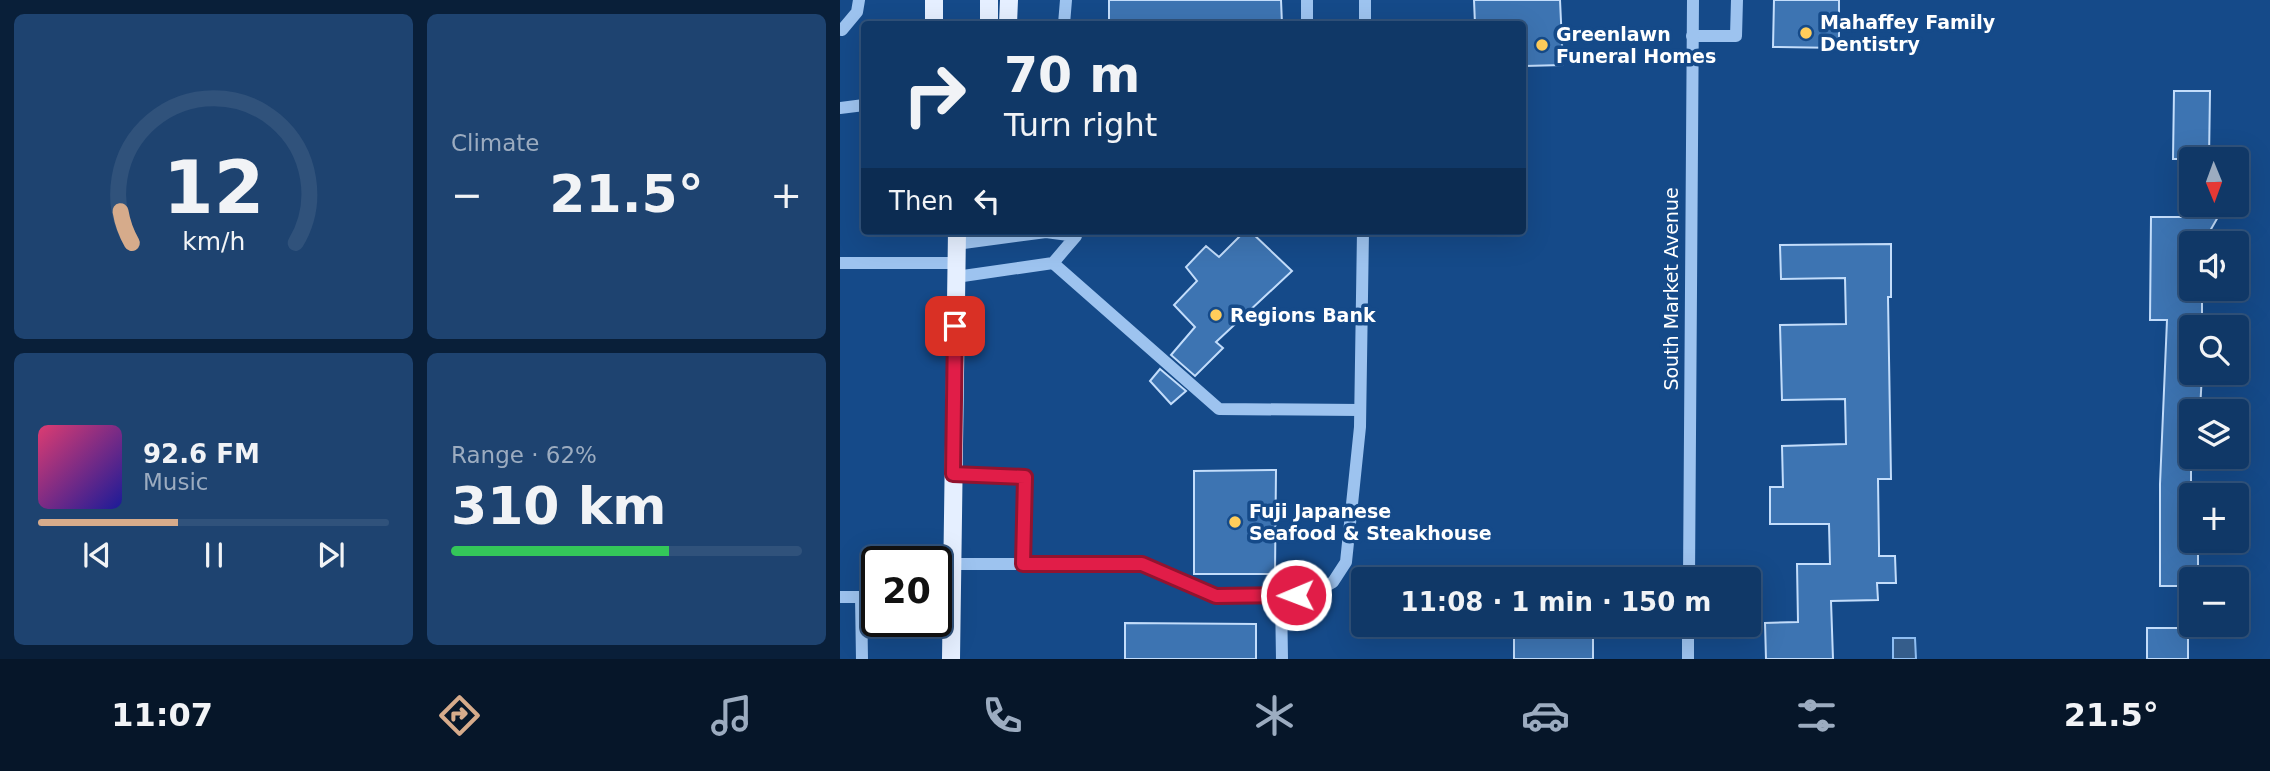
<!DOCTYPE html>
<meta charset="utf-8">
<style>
body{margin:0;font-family:"DejaVu Sans",sans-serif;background:#1e4370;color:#f1f3f6;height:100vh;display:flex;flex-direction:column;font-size:26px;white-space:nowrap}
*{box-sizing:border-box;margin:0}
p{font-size:23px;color:#9cacc0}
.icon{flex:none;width:38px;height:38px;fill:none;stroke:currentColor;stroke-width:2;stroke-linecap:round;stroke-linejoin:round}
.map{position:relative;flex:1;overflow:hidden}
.sheet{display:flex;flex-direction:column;gap:14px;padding:14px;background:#091f39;width:840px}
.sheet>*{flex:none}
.hud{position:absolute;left:21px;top:21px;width:665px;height:214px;border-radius:7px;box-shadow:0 7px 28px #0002,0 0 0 2px #30527b;background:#103867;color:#f1f3f6;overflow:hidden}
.needle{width:46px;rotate:179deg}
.buttons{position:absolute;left:1339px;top:147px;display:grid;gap:14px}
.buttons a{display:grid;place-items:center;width:70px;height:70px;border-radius:7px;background:#103867;box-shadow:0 7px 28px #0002,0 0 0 2px #30527b;font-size:35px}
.speed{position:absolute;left:21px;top:546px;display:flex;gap:14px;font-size:35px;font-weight:700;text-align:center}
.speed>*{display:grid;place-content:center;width:91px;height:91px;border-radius:50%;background:#103867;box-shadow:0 7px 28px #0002,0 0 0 2px #30527b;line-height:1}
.speed .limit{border:4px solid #111;border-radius:10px;background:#fff;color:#111}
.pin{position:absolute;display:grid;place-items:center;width:60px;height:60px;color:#fff;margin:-30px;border-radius:14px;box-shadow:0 4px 10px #0006}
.me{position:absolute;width:77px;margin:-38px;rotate:269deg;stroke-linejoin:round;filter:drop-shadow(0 0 5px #0008)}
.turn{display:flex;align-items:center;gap:24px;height:147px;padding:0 28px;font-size:32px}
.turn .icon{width:91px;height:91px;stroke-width:2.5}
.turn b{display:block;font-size:49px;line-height:60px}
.then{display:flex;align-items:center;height:66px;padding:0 28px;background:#0003;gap:14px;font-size:26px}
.big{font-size:52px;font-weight:600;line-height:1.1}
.sheet .tile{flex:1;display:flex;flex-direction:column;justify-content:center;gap:10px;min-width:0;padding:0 24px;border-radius:10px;background:#1e4370}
.sheet .dial{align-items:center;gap:0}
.dial svg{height:182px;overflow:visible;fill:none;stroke:#30527b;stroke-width:7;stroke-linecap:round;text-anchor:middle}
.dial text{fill:#f1f3f6;stroke:none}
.song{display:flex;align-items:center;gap:21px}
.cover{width:84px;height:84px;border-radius:10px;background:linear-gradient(135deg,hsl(340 70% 55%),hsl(240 70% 35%))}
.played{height:7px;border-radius:4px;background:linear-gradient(90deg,#d6ab8b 40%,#30527b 40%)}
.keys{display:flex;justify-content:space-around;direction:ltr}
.heat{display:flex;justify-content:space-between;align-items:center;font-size:38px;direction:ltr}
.charge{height:10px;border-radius:5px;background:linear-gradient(90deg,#34c759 62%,#30527b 0)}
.sheet .tiles{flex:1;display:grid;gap:14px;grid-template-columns:repeat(2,1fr)}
.trip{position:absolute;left:511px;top:567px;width:410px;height:70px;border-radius:7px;background:#103867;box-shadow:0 7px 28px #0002,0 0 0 2px #30527b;font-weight:600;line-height:70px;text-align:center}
.tabs{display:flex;height:112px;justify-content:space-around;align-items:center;background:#061629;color:#9cacc0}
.tabs .icon{width:49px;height:49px}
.tabs .selected{color:#d6ab8b}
.tabs b{font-size:32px;color:#f1f3f6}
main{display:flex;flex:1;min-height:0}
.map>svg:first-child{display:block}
.water{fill:#355d8b;stroke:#8fbef2;stroke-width:2}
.building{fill:#3d74b2;stroke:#c3ddfb;stroke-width:2}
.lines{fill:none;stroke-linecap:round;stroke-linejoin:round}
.minor{stroke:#9dc3ef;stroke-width:12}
.major{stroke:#e5efff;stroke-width:18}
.route-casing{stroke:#92132f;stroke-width:18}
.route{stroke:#e11d48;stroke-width:12}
.poi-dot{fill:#ffcd5b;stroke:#154a89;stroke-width:2.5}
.labels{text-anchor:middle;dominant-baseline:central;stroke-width:7;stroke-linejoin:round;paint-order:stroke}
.poi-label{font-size:19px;font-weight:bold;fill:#fff;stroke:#154a89;text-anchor:start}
.street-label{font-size:19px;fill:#fff;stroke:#154a89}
</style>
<main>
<section class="sheet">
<div class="tiles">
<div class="tile dial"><svg viewBox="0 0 100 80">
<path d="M14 69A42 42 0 1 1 86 69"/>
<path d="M14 69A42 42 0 0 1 9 55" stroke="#d6ab8b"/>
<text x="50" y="56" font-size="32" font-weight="700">12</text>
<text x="50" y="72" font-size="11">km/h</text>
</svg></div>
<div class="tile"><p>Climate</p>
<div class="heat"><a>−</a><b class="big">21.5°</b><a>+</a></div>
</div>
<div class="tile">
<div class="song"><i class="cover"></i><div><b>92.6 FM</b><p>Music</p></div></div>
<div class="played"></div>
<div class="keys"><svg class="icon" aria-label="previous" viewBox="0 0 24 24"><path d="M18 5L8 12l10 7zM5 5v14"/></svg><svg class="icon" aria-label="pause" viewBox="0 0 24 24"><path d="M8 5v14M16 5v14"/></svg><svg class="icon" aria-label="next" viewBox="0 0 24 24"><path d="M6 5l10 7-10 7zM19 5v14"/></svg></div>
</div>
<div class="tile"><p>Range · 62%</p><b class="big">310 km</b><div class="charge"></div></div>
</div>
</section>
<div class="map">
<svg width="1430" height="659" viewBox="0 0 1430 659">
<rect width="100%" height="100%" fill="#154a89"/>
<polygon class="water" points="1053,638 1075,638 1076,659 1053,659"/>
<g class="building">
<polygon points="269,0 441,0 442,24 269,24"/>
<polygon points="634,0 720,0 723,65 682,66 682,24 635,24"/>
<polygon points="934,0 999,0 999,48 933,47"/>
<polygon points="1334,91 1370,91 1369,159 1333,159"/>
<polygon points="1311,217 1378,217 1363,243 1351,243 1351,289 1362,289 1362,320 1351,320 1351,373 1362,373 1360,411 1351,411 1351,541 1358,541 1358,579 1351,579 1351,586 1320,586 1320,484 1327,320 1310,320"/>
<polygon points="405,231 410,231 452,271 376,342 383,348 355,376 331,355 355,327 334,305 357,281 346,267 366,246 379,257"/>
<polygon points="1051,244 1051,297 1048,297 1051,479 1038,479 1039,548 1039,556 1055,556 1056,583 1037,583 1038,600 991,601 993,659 926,659 925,623 958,622 957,564 990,564 989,524 930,524 930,487 943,487 942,446 1006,444 1005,399 942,400 940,325 1006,324 1005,278 941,279 940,245"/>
<polygon points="320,369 346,391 331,404 310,381"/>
<polygon points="436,470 435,574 354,574 354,471"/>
<polygon points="285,623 416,624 416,659 285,659"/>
<polygon points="753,627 753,659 674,659 674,629"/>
<rect x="1307" y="628" width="41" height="31"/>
</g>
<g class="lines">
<g class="minor">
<polyline points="467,0 467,24"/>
<polyline points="224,24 226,0"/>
<polyline points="525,24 525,0"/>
<polyline points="2,30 17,12 19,0"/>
<polyline points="852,36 896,36 897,0"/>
<polyline points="0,108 24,105"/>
<polyline points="0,263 116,263"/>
<polyline points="213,263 379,409 520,410"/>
<polyline points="116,277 213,263 236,236 206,232 116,244"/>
<polyline points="113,474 185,476 183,564"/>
<polyline points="112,564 302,564 376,596 470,595 493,582 506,562 520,427 523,231"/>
<polyline points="849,579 853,0"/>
<polyline points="441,595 442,659"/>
<polyline points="0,597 21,597 22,659"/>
<polyline points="848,659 848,625"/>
</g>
<g class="major">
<polyline points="94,24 94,0"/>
<polyline points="149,24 149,0"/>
<polyline points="168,24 169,0"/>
<polyline points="111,659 117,231"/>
</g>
</g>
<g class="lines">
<g class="route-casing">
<polyline id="route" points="115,326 113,474 185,477 183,564 302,564 376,596 456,595"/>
</g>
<use href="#route" class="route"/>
</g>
<g class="poi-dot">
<circle cx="966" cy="33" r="7"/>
<circle cx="702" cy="45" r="7"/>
<circle cx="376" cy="315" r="7"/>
<circle cx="395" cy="522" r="7"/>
</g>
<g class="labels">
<g class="poi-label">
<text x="980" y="22">Mahaffey Family<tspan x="980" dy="22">Dentistry</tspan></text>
<text x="716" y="34">Greenlawn<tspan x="716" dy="22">Funeral Homes</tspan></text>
<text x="390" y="315">Regions Bank</text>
<text x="409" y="511">Fuji Japanese<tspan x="409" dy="22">Seafood &amp; Steakhouse</tspan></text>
</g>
<g class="street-label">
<text transform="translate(831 289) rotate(-90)">South Market Avenue</text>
</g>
</g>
</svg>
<div class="buttons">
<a><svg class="needle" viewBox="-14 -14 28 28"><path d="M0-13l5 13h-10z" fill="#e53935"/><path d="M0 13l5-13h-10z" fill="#9cacc0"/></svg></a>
<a><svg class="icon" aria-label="sound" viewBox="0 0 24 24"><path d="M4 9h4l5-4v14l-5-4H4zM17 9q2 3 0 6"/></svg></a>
<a><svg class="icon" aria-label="search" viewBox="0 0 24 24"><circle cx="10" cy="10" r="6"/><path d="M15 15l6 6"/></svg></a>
<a><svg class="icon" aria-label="layers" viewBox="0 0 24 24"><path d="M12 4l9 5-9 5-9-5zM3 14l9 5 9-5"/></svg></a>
<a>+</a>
<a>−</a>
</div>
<div class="speed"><div class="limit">20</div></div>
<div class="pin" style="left:115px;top:326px;background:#d93025"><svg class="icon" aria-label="arrive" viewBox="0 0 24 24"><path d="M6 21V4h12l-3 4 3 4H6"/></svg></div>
<svg class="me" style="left:456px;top:595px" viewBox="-20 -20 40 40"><circle r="17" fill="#e11d48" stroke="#fff" stroke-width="3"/><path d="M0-11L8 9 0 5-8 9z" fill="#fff"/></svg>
<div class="trip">11:08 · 1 min · 150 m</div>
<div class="hud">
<div class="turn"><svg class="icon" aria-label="right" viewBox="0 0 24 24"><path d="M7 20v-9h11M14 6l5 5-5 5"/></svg><div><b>70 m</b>Turn right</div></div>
<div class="then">Then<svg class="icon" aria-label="left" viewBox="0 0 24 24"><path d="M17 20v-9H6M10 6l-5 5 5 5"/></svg></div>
</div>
</div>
</main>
<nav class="tabs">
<b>11:07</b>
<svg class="icon selected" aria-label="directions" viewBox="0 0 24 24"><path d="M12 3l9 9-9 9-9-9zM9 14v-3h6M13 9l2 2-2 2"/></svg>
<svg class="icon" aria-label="music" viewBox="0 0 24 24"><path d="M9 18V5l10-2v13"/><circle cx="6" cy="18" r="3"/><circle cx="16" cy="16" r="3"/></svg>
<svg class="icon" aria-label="phone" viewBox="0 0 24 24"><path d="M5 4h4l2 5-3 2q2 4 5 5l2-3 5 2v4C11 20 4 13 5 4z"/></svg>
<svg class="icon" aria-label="climate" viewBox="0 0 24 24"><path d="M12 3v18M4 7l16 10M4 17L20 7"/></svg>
<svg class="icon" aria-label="car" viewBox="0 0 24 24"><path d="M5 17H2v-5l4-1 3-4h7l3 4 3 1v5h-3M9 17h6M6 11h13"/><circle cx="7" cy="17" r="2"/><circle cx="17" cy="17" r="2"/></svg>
<svg class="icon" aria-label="filters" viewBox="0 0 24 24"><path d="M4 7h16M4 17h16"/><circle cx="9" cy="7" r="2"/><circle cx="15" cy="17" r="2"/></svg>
<b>21.5°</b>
</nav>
